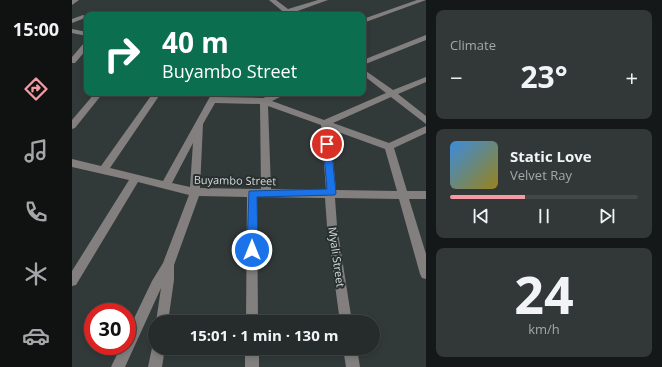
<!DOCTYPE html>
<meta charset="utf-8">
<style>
body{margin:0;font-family:"Open Sans",sans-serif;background:#323837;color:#f1f3f6;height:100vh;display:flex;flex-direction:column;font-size:15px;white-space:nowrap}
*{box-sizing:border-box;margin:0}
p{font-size:13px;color:#a4a7a9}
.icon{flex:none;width:22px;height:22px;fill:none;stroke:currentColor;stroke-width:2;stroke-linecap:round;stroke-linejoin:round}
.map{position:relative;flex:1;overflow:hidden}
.panel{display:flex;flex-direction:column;gap:10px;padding:10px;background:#151818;width:236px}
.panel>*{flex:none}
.hud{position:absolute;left:12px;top:12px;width:282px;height:84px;border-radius:8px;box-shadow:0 2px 6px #0003,0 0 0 1px #424847;background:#0b6e4f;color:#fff;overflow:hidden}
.speed{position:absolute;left:12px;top:303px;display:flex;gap:8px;font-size:20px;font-weight:700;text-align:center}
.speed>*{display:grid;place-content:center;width:52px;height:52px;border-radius:50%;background:#262c2b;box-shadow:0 2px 6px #0003,0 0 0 1px #424847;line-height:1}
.speed .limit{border:6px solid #d22;background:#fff;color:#111}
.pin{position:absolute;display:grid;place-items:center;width:34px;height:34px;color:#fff;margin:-17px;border:2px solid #fff;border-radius:50%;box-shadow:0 1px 4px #0007}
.me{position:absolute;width:44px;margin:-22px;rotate:0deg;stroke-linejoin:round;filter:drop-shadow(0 0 3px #0008)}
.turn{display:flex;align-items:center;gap:14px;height:84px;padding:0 12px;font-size:18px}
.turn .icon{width:52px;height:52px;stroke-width:2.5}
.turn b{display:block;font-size:28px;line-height:34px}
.big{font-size:30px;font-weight:700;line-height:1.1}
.panel .card{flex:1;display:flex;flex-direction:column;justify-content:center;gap:6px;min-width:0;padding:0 14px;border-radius:8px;background:#323837}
.panel .dial{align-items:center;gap:0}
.dial b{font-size:52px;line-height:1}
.song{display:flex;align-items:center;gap:12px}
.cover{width:48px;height:48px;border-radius:6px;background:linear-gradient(135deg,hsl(210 70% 55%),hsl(50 70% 35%))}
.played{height:4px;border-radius:2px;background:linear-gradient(90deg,#f49aa3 40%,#424847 40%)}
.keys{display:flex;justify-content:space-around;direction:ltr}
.heat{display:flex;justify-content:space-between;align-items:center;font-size:22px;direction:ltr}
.trip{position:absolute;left:76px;top:315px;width:232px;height:40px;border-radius:20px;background:#262c2b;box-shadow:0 2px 6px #0003,0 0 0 1px #424847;font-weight:700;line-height:40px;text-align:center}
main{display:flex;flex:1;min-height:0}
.menu{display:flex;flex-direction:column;width:72px;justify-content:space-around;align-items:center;background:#0f1211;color:#a4a7a9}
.menu .icon{width:28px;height:28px}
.menu .active{color:#f49aa3}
.menu b{font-size:18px;color:#f1f3f6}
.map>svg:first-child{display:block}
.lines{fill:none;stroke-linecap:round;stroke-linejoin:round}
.minor{fill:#837f7f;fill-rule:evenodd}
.route{fill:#1a73e8;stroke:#114b97}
.labels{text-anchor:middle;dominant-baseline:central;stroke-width:4;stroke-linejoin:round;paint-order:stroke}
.street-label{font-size:11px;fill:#d5dada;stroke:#282f2f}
</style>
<main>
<nav class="menu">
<b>15:00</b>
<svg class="icon active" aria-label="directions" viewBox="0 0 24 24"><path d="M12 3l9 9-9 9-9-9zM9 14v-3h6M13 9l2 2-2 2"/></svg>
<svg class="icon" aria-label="music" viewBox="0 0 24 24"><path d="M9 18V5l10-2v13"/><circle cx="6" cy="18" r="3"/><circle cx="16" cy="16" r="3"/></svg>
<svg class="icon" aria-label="phone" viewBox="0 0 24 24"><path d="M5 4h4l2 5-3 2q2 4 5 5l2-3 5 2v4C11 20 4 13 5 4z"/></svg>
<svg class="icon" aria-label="climate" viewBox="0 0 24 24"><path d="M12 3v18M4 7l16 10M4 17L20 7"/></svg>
<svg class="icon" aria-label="car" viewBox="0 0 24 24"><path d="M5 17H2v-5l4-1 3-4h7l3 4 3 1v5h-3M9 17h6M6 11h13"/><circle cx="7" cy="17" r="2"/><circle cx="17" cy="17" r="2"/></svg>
</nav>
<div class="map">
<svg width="354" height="367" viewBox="0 0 354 367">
<rect width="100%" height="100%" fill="#323a39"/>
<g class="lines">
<g class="minor">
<polygon points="0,0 7,0 0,5"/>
<polygon points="197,0 204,0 216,9 246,0 256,0 220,13 222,15 215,15"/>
<polygon points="345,0 354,0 291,23 291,19"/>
<polygon points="11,15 13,16 13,18 0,23 0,19"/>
<polygon points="0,29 15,32 15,36 0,33"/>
<polygon points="354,35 354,40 291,65 291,60"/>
<polygon points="12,43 15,43 15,49 3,63 0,63 0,57"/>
<path d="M291,69l30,21 33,-13v5l-28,12 28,22v8l-35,-27 -58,26 56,20 37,-17v7l-32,15 13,43h19v8h-17l17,55v25l-4,-1 -2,-4 -21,-75 -64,-1 2,28 15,96h-12l-13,-96 -2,-28 -68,-1 1,125h-12l1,-125 -48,-1 -25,69v15l-6,42h-12l5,-34 -36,79h-14l10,-21h6v-13l25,-52 11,-18 26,-68 -51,-13 -62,103 -4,1v-15l57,-91 -57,-13v-8l29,7 52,-73h8l-51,75 53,13 49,-88h8l-2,4 45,1 13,-5h12l-16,8 52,19 62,-27 -23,-18zM143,103l45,1 1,85 -61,-1 3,-64zM196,106l53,19 5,65 -55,-1zM258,129l55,20 12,42 -61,-1zM121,143l-3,44 -18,-4z"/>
<polygon points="23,93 31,93 3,128 0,129 0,120"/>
<polygon points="81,343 83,343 83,348 93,348 90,367 76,367"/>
<rect x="173" y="348" width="14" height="19"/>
<polygon points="271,348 285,348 288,367 274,367"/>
</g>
</g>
<polygon class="route" points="255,141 259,144 264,193 263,195 185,197 186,250 180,255 177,254 175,250 177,191 255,189 251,144"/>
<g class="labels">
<g class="street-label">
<text transform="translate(163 180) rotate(1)">Buyambo Street</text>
<text transform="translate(265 257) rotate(82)">Myali Street</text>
</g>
</g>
</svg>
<div class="speed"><div class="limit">30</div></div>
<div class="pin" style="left:255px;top:144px;background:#d93025"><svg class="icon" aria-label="arrive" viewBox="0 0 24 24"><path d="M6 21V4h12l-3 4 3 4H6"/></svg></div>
<svg class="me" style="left:180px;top:250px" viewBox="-20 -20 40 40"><circle r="17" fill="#1a73e8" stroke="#fff" stroke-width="3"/><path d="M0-11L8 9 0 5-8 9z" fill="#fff"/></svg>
<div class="trip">15:01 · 1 min · 130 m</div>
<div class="hud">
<div class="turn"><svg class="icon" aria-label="right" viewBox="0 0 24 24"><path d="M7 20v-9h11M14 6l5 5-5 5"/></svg><div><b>40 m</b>Buyambo Street</div></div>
</div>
</div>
<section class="panel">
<div class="card"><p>Climate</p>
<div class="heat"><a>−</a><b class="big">23°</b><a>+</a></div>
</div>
<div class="card">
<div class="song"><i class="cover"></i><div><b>Static Love</b><p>Velvet Ray</p></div></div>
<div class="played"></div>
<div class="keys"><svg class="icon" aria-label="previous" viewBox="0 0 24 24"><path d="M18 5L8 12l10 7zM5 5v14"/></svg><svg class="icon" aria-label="pause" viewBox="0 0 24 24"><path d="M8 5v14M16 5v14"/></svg><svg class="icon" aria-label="next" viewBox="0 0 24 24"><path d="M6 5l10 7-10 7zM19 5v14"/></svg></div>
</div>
<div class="card dial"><b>24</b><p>km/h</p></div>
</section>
</main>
